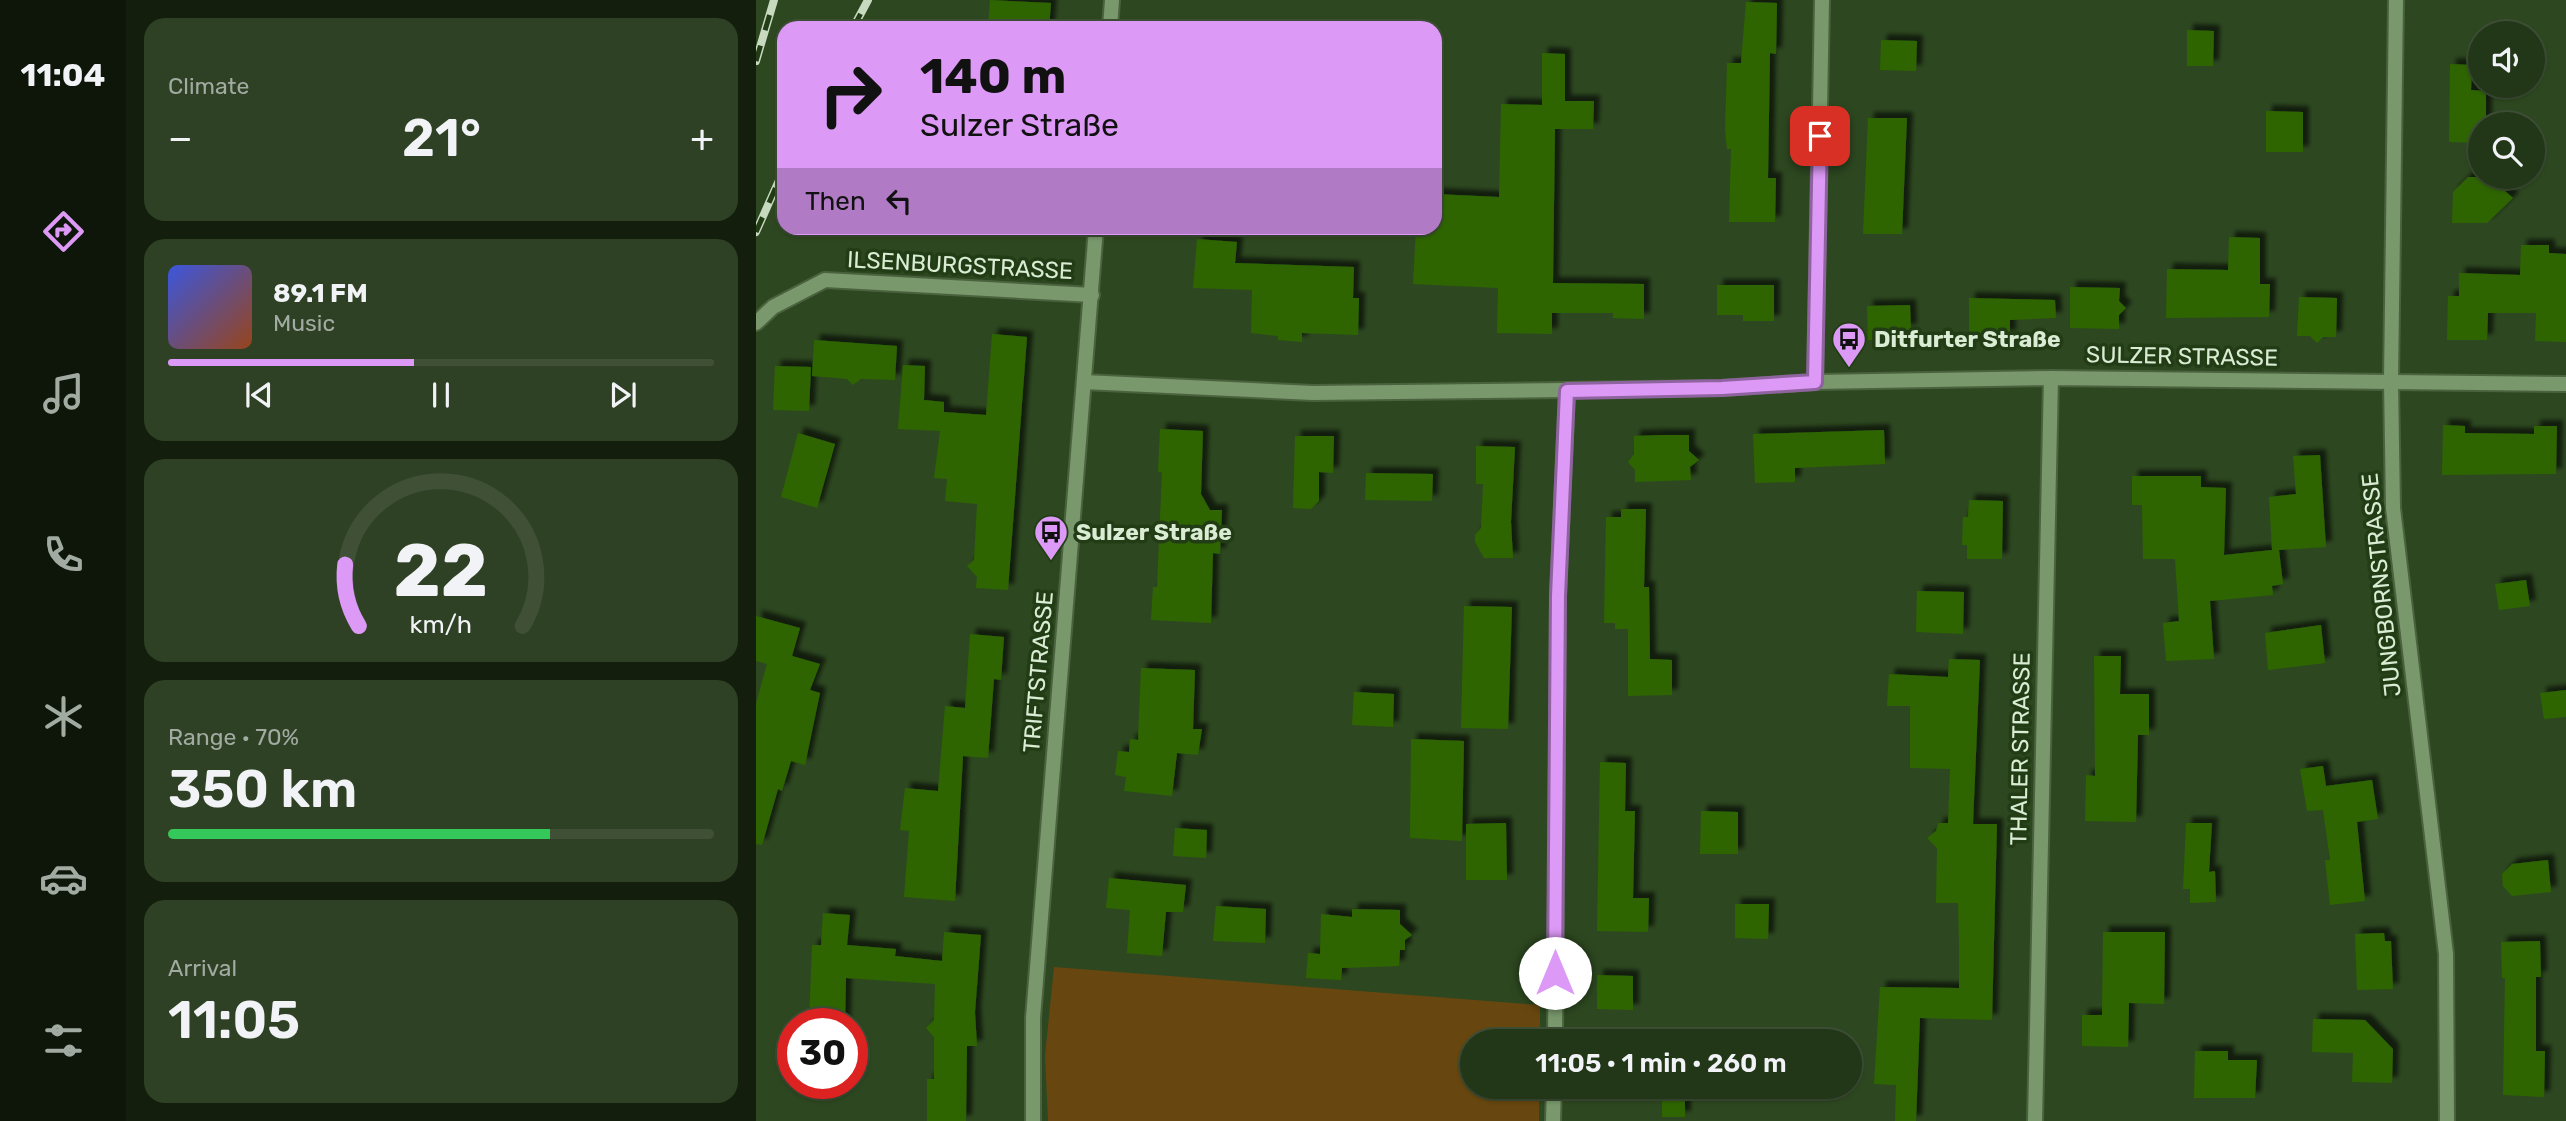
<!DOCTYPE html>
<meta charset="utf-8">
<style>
body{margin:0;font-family:Rubik,sans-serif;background:#2e4125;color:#f1f3f6;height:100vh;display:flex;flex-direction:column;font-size:26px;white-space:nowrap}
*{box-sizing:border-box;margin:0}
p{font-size:23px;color:#a2aba2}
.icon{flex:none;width:38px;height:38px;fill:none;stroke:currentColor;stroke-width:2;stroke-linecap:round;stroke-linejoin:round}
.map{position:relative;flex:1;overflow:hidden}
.drawer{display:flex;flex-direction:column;gap:18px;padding:18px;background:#131e0d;width:630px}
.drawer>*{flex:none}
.guide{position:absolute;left:21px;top:21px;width:665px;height:214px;border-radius:21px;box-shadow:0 2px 5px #0004,0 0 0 2px #3f5037;background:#dc99f5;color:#111;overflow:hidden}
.tools{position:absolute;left:1712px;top:21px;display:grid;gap:14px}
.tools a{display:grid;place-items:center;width:77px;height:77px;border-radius:50%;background:#223618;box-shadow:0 2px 5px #0004,0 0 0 2px #3f5037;font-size:35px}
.speed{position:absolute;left:21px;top:1008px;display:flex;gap:14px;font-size:35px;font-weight:700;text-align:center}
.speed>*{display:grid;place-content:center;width:91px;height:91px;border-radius:50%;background:#223618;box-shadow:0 2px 5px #0004,0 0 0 2px #3f5037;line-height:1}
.speed .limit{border:10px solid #d22;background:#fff;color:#111}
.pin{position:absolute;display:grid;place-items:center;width:60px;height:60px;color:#fff;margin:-30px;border-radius:14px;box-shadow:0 4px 10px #0006}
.me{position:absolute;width:77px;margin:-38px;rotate:0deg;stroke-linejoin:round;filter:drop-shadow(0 0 5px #0008)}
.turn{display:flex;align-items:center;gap:24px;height:147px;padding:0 28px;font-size:32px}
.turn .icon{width:91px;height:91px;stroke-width:2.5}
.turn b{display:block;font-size:49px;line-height:60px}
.then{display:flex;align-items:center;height:66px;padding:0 28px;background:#0003;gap:14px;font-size:26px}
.big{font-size:52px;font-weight:600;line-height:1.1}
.drawer .card{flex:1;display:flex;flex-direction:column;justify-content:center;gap:10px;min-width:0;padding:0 24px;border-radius:21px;background:#2e4125}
.drawer .dial{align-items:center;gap:0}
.dial svg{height:182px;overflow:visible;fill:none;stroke:#3f5037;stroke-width:7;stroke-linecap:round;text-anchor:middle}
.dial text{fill:#f1f3f6;stroke:none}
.song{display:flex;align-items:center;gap:21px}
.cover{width:84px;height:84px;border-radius:10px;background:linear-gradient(135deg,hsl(230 70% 55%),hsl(20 70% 35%))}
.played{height:7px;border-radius:4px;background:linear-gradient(90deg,#dc99f5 45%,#3f5037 45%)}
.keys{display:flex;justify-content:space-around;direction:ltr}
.heat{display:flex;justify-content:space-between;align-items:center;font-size:38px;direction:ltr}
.charge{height:10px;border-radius:5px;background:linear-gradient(90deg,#34c759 70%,#3f5037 0)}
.trip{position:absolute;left:704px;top:1029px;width:402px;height:70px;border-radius:35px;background:#223618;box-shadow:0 2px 5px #0004,0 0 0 2px #3f5037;font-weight:600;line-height:70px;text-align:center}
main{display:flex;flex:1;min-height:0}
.menu{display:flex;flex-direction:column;width:126px;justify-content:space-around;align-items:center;background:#0e160a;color:#a2aba2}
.menu .icon{width:49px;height:49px}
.menu .on{color:#dc99f5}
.menu b{font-size:32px;color:#f1f3f6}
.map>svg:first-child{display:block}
.green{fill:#67470f}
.building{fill:#2e6506;filter:url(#shadow)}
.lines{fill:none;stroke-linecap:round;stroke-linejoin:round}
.minor-casing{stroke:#4b623f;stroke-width:18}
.minor{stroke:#79986c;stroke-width:14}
.rail-casing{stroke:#c7dac0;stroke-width:8}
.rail{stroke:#223d15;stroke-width:5;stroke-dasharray:16;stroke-linecap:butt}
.route-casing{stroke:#8f639f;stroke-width:18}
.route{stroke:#dc99f5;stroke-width:12}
.labels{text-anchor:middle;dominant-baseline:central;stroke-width:7;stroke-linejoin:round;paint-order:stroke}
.street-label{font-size:23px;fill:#dbecd4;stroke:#223d15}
.poi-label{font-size:23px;font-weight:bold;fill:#dbecd4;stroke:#223d15;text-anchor:start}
</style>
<main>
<nav class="menu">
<b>11:04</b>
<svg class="icon on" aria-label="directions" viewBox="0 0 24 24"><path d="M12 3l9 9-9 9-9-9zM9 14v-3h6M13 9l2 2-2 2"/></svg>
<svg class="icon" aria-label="music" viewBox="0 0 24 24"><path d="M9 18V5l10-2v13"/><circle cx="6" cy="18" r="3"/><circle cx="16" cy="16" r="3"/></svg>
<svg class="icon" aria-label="phone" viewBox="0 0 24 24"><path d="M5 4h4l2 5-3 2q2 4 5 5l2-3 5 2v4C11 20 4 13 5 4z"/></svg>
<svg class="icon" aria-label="climate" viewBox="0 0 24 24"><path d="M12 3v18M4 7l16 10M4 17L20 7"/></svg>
<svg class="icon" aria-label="car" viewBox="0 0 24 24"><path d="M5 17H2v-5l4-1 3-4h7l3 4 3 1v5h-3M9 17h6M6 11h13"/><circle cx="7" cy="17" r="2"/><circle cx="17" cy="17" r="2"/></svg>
<svg class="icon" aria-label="filters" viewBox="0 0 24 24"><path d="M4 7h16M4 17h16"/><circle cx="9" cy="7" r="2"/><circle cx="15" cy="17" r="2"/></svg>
</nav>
<section class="drawer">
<div class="card"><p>Climate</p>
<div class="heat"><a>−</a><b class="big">21°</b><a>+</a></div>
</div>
<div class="card">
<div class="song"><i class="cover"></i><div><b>89.1 FM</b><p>Music</p></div></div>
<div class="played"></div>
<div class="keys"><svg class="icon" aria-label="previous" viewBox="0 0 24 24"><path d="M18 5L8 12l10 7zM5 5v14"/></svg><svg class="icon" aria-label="pause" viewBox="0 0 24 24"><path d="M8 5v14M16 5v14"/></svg><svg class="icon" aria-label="next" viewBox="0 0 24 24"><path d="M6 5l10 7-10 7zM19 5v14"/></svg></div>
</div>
<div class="card dial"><svg viewBox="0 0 100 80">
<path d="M14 69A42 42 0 1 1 86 69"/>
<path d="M14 69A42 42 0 0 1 8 42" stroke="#dc99f5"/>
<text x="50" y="56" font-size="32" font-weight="700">22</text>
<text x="50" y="72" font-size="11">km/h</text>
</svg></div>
<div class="card"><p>Range · 70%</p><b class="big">350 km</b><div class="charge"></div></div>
<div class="card"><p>Arrival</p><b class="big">11:05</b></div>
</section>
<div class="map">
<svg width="1810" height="1121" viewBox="0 0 1810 1121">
<defs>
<filter id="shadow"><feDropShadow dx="6" dy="-6" stdDeviation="2" flood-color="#0009"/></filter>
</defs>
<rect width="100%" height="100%" fill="#2d4820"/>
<polygon class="green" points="298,967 784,1005 784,1041 716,1041 716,1087 783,1087 783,1121 292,1121 289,1056"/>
<g class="building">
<polygon points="234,0 295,3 293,28 232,28"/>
<polygon points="990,2 1021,3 1020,54 1014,53 1012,178 1020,178 1019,222 973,222 975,149 971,149 969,130 971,63 985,63"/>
<polygon points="1431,30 1458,31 1457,66 1431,66"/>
<polygon points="1125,40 1161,41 1160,71 1124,70"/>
<polygon points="786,53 809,54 809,101 838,101 837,129 799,129 797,283 888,284 888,319 857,318 857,313 796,313 796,334 741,333 742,288 657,284 660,228 679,228 679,194 743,197 745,104 786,105"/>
<polygon points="1694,64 1716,65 1715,90 1730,91 1730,124 1724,124 1724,143 1693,142"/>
<polygon points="1510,111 1547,112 1547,152 1510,152"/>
<polygon points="1112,118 1151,118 1146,234 1107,234"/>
<polygon points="1712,177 1750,177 1749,191 1757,198 1731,223 1696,223 1697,192"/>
<polygon points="1473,237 1504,238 1504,284 1514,284 1513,317 1410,318 1411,269 1472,270"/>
<polygon points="441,239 481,242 479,263 598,267 597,298 603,298 602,335 546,333 546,342 522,340 522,336 495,333 496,290 437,288"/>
<polygon points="1765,245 1793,245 1793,253 1810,254 1810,342 1779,341 1780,313 1732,313 1731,340 1691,340 1692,296 1703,296 1703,273 1764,275"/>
<polygon points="961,285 1018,285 1018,321 987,321 987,315 961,315"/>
<polygon points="1314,287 1364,288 1363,301 1370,308 1363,315 1363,329 1314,328"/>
<polygon points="1543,297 1581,298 1580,337 1567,337 1561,343 1554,336 1541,336"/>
<polygon points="1213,298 1299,300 1300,318 1254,320 1254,336 1213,336"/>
<polygon points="1154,305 1155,330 1145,330 1146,340 1112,340 1111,306"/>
<polygon points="236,334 271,337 252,590 220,588 221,577 211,566 218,560 221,504 189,501 191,479 178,478 184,431 142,429 147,365 169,366 168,400 188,402 188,412 230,415"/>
<polygon points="58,340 141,346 139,380 105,379 97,385 91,379 56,376"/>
<polygon points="19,366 55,367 53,411 17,410"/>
<polygon points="1687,425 1709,426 1709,433 1778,434 1778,426 1801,426 1800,474 1686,475"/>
<polygon points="404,429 447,431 445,494 454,510 466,510 464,554 457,553 455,623 395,620 397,587 401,587 406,472 402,472"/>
<polygon points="1128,430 1129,464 1039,468 1039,482 999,483 997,434"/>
<polygon points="42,433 79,444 61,508 25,497"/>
<polygon points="906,435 933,435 933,451 943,460 934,467 935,480 879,482 879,470 872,462 878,454 878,436"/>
<polygon points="539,436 578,436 577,473 563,472 563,501 555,509 537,508"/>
<polygon points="720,446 759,447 755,522 757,558 728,558 719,542 719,535 725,528 727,484 720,484"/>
<polygon points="1564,455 1570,547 1523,550 1527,584 1516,586 1517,595 1454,601 1458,659 1410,661 1407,623 1423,621 1419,559 1387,559 1386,505 1376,505 1376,476 1445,476 1445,487 1470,488 1468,555 1516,550 1513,497 1540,494 1537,456"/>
<polygon points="610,473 677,474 676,501 609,500"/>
<polygon points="1213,500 1247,501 1246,559 1211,559 1211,545 1206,545 1207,517 1212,517"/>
<polygon points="865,509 890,509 888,587 893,587 894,659 916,660 916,695 872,696 872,629 859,629 859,623 848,623 850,517 865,517"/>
<polygon points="1770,580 1774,606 1743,610 1739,584"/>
<polygon points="1161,591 1208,592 1207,634 1160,632"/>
<polygon points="708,606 756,607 752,729 705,728"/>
<polygon points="0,616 44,628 36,656 64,664 54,690 64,693 49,765 35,761 26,791 22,789 6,845 0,844 0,703 11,664 0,661"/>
<polygon points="1565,625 1569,663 1512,670 1509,633"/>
<polygon points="214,634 248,637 245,680 238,679 232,758 207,756 199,901 148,897 153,831 144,830 149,788 182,791 189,706 209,708"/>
<polygon points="1338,656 1365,656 1364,694 1393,694 1393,735 1382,735 1380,822 1329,821 1330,775 1339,776"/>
<polygon points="1193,659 1224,660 1217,824 1241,824 1236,1020 1164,1018 1160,1121 1139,1121 1140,1085 1118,1084 1124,987 1203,988 1203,942 1202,903 1180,903 1181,848 1171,838 1180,831 1182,823 1192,823 1194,769 1154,768 1154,706 1131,706 1133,674 1192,677"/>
<polygon points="385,668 439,670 437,729 446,729 442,755 421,753 416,796 368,791 370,777 359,775 362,751 373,752 374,739 382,740"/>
<polygon points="1810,690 1810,717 1788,719 1784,693"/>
<polygon points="598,692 638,694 637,727 596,725"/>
<polygon points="655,739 708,741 706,841 654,838"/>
<polygon points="844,762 870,763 869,811 879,811 877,898 893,898 892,932 841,931"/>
<polygon points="1567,766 1570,786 1616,780 1622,819 1601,822 1609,901 1574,905 1569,860 1574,860 1567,810 1551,811 1544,769"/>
<polygon points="945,811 982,812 982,854 944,854"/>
<polygon points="750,823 751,880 710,880 710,824"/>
<polygon points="1430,823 1456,823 1453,872 1459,871 1460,902 1434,903 1434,889 1427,889"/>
<polygon points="419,828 451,830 450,858 417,856"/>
<polygon points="1792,860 1795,892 1756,896 1747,886 1746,874 1756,864"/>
<polygon points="353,878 430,885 427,912 410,912 406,956 371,953 374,910 350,908"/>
<polygon points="979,904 1013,904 1012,939 979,938"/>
<polygon points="460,906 510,909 509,943 457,941"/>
<polygon points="596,909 644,910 644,924 656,935 649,940 649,950 644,950 643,966 586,968 585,980 550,978 552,953 564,954 565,914 596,917"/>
<polygon points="67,913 94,915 91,945 140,949 139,956 186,961 188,932 225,935 219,1012 221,1046 211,1046 210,1121 171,1121 171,1079 178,1079 178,1037 170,1028 178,1020 179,984 90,978 89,1024 53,1024 56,945 65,945"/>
<polygon points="1347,932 1409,932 1408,1004 1373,1003 1372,1047 1326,1046 1326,1015 1346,1015"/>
<polygon points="1628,933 1629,941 1635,941 1637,989 1601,990 1599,934"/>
<polygon points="1784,941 1785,977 1780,977 1780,1051 1789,1051 1788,1097 1747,1095 1749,978 1746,978 1745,942"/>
<polygon points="841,975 877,976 877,1010 841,1009"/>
<polygon points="1557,1019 1609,1020 1637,1049 1636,1083 1596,1082 1597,1053 1556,1052"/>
<polygon points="1439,1051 1472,1051 1472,1060 1501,1060 1499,1098 1438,1098"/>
<rect x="906" y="1087" width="23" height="30"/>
</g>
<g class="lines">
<g class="minor-casing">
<g id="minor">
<polyline points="1640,0 1635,381 1637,508 1690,954 1691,1121"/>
<polyline points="354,28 356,0"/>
<polyline points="0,323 17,307 69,280 336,295"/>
<polyline points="328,382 557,393 966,388 1059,382 1295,378 1810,384"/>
<polyline points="1059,382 1066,0"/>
<polyline points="799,1041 802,596 811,391"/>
<polyline points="277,1121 277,1018 340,228"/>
<polyline points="797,1121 798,1087"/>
<polyline points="1279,1121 1295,378"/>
</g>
</g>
<use href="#minor" class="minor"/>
<g class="rail-casing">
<g id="rail">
<polyline points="97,28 112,0"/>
<polyline points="0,61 18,0"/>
<polyline points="0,232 28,169"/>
</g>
</g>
<use href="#rail" class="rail"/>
</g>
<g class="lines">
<g class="route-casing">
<polyline id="route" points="799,973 802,596 811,391 966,388 1059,382 1064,136"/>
</g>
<use href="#route" class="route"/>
</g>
<defs>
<g id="bus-pin" transform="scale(1.75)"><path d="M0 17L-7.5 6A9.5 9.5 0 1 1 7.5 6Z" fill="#dc99f5" stroke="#223d15"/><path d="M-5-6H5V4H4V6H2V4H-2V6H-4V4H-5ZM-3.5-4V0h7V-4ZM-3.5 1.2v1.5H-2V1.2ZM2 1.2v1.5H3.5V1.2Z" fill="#111"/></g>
</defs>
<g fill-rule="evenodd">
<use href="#bus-pin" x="1093" y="339"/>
<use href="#bus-pin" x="295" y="532"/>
</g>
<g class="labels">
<g class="street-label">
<text transform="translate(204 265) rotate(3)">ILSENBURGSTRASSE</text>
<text transform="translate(1426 356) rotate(1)">SULZER STRASSE</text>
<text transform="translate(1625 585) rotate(-96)">JUNGBORNSTRASSE</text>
<text transform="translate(282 672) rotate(-85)">TRIFTSTRASSE</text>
<text transform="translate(1264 749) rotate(-89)">THALER STRASSE</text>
</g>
<g class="poi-label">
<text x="1118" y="339">Ditfurter Straße</text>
<text x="320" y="532">Sulzer Straße</text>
</g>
</g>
</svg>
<div class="tools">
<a><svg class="icon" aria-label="sound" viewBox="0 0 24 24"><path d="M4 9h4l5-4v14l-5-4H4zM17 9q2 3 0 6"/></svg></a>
<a><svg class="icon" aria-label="search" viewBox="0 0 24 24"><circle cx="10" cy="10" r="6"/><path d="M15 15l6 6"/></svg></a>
</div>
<div class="speed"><div class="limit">30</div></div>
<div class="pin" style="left:1064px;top:136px;background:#d93025"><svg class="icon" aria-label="arrive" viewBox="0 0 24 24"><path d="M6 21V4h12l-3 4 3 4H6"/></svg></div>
<svg class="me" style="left:799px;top:973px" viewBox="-20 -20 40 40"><circle r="19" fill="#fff"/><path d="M0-13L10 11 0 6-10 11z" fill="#dc99f5"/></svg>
<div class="trip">11:05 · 1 min · 260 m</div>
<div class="guide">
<div class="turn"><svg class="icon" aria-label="right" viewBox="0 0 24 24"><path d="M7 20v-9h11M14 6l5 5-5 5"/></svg><div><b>140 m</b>Sulzer Straße</div></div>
<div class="then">Then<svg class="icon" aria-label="left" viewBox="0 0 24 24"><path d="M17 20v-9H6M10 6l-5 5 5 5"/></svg></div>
</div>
</div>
</main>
